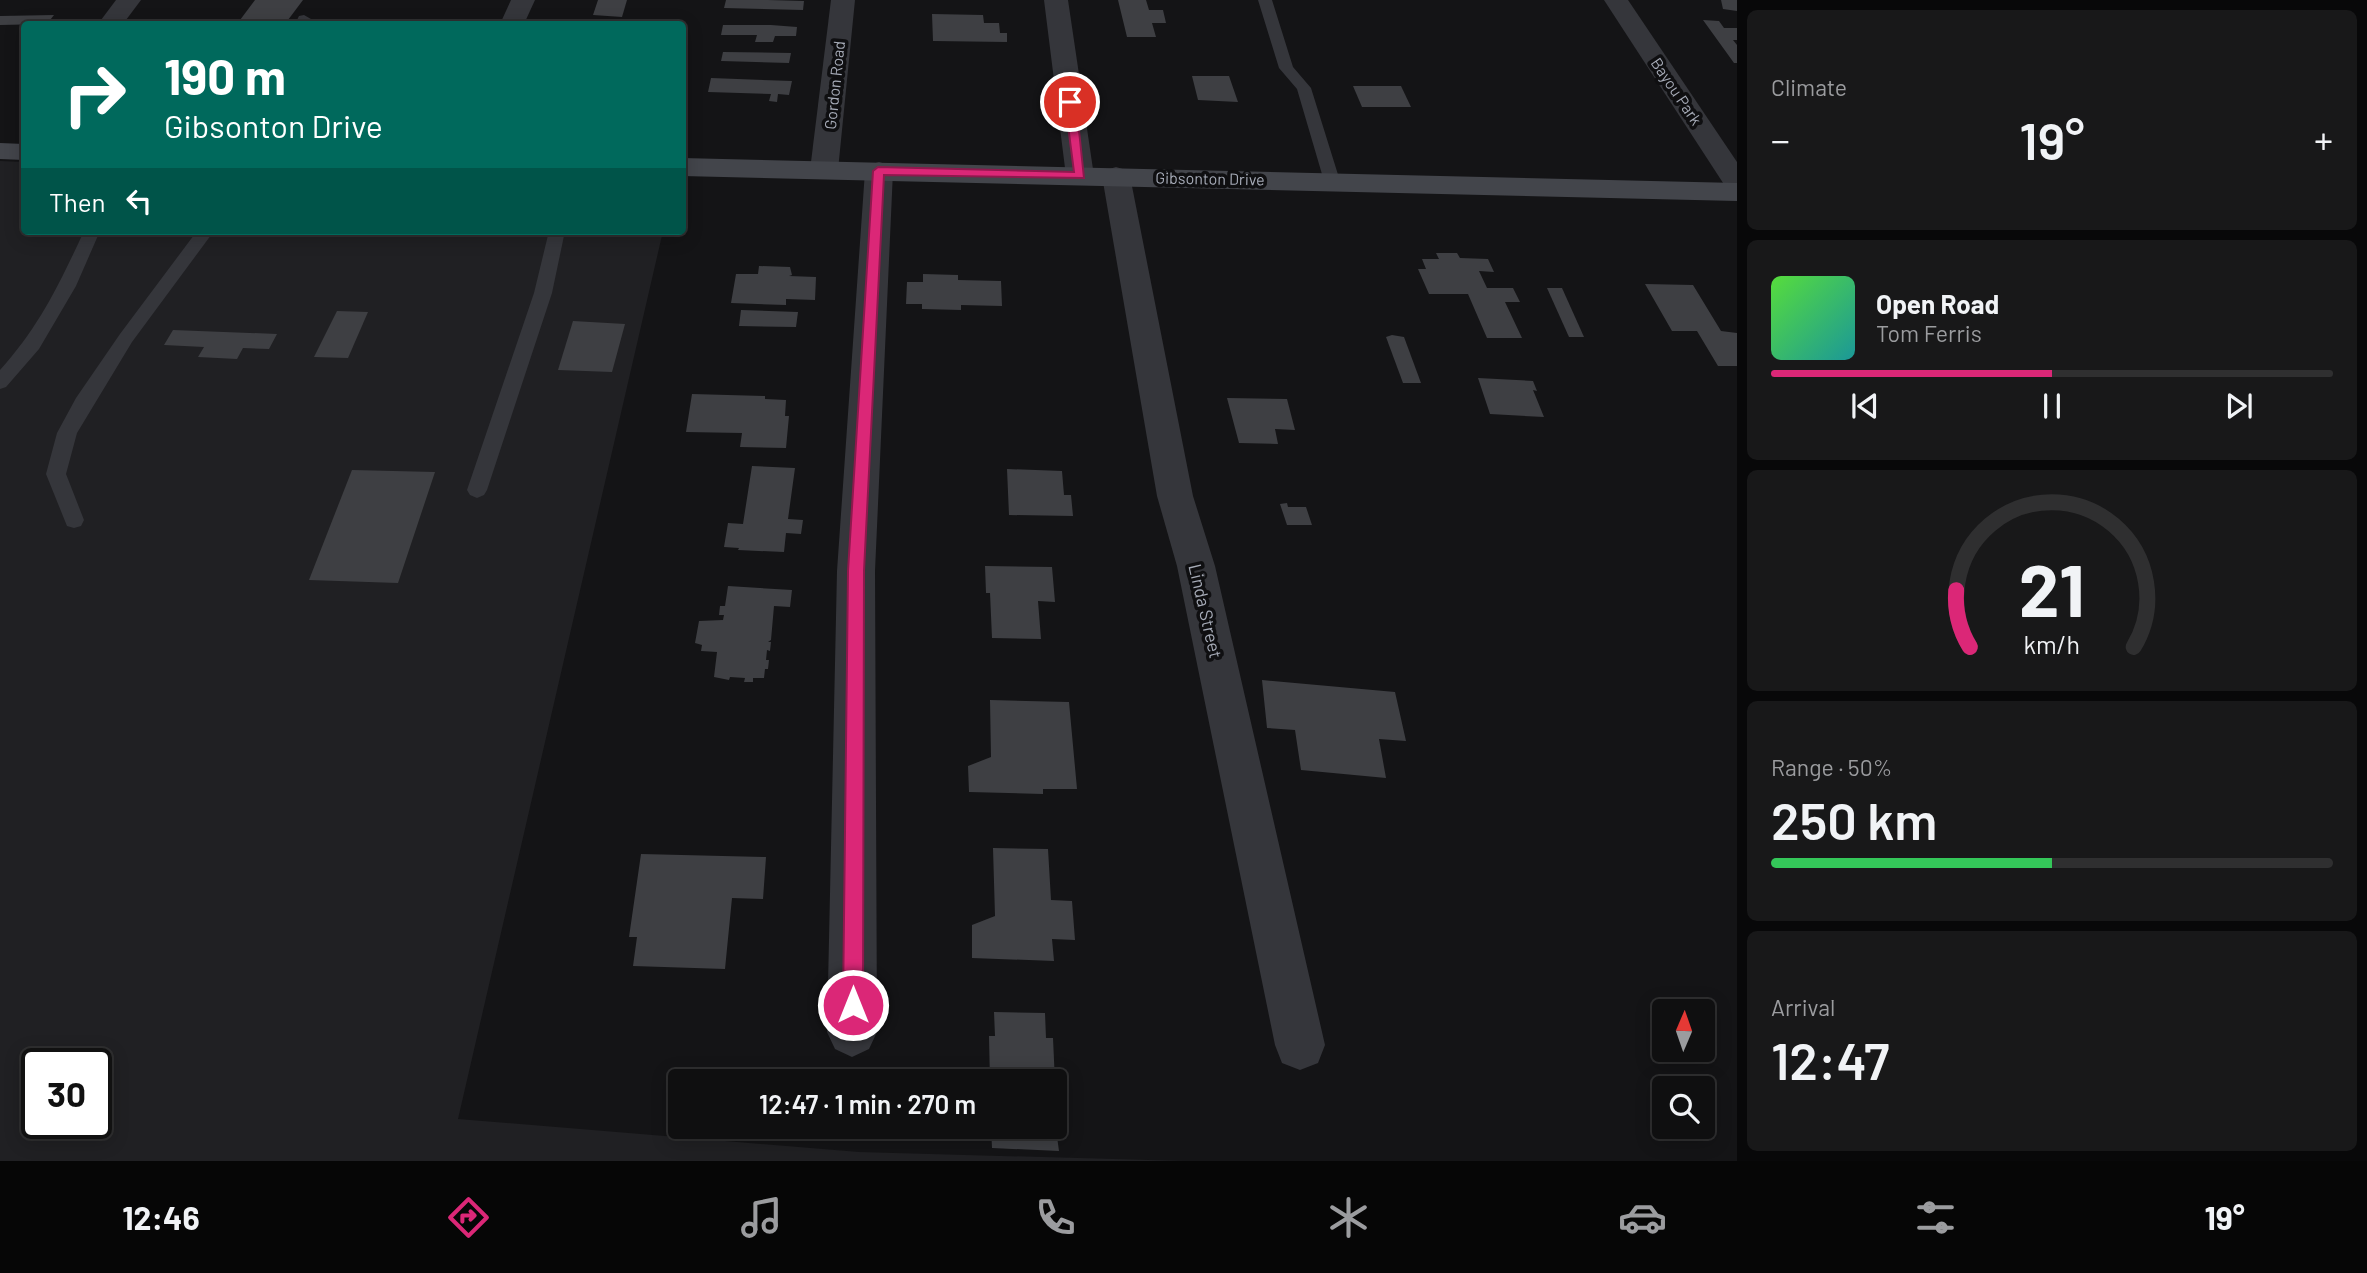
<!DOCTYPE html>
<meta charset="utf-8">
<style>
body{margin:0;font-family:Barlow,sans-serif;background:#181819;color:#f1f3f6;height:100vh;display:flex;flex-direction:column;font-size:26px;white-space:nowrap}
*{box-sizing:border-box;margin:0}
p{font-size:23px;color:#9b9c9f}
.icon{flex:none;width:38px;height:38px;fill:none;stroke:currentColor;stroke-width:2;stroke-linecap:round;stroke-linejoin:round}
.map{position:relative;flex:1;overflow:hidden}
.details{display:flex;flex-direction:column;gap:10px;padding:10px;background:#080809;width:630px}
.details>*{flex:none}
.guide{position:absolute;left:21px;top:21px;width:665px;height:214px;border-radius:7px;box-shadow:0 4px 18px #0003,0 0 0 2px #2f2f30;background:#00695c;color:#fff;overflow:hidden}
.needle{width:46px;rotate:2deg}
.controls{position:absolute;left:1652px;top:999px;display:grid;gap:14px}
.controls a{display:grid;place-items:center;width:63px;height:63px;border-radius:7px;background:#0f0f10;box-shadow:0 4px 18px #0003,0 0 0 2px #2f2f30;font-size:35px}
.speed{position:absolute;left:21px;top:1048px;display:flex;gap:14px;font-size:35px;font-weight:700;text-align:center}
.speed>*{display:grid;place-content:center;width:91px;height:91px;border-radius:50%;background:#0f0f10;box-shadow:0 4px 18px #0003,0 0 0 2px #2f2f30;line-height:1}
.speed .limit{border:4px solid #111;border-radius:10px;background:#fff;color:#111}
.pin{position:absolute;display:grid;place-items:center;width:60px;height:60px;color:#fff;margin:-30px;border:4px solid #fff;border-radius:50%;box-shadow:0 2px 7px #0007}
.me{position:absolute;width:77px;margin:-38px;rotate:0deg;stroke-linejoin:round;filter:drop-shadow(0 0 5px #0008)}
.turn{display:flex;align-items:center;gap:24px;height:147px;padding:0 28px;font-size:32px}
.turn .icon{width:91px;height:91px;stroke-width:2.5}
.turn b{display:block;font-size:49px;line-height:60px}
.then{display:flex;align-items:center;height:66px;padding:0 28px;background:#0003;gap:14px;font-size:26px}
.big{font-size:52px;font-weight:600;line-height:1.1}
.details .tile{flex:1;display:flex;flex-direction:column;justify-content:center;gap:10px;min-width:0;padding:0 24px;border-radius:10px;background:#181819}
.details .dial{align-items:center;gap:0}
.dial svg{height:182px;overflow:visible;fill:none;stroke:#2f2f30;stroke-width:7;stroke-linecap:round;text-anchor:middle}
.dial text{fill:#f1f3f6;stroke:none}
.song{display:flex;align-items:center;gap:21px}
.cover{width:84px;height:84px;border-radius:10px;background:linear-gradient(135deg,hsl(110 70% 55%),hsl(180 70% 35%))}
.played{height:7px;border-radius:4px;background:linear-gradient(90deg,#db2777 50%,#2f2f30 50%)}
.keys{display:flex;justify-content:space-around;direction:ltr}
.heat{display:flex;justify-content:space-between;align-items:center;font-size:38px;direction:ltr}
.charge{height:10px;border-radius:5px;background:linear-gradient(90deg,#34c759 50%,#2f2f30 0)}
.trip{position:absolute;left:668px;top:1069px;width:399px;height:70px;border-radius:7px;background:#0f0f10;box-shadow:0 4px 18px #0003,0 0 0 2px #2f2f30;font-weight:600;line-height:70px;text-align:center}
.tab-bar{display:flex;height:112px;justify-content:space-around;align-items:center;background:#060606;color:#9b9c9f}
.tab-bar .icon{width:49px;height:49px}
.tab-bar .on{color:#db2777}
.tab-bar b{font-size:32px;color:#f1f3f6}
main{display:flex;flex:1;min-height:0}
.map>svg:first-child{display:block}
.built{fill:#202023;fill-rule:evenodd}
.building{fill:#3e3f43}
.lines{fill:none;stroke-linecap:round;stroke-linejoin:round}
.service{fill:#35363b;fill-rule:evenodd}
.minor{fill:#35363b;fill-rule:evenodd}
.secondary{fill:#43454b;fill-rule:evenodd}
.route{fill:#db2777;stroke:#8e194d;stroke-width:2}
.labels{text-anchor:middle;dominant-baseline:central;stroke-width:7;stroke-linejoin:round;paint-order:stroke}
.far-street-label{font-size:16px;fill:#a6abb7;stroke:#0f0f11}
.street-label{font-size:18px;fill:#a6abb7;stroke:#0f0f11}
</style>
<main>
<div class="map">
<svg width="1737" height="1161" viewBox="0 0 1737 1161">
<rect width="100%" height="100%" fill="#141416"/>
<path class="built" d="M0,161l24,1v69h639l-205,888 401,33 326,9h-1185zM37,1064h59v60h-59z"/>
<g class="building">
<polygon points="255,0 303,0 285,24 237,24"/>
<polygon points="598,0 627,0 622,17 593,15"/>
<polygon points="726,0 768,0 804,1 803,10 724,8"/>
<polygon points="1118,0 1146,0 1149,10 1163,10 1166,23 1152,23 1156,37 1127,37"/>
<polygon points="1721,0 1737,0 1737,11 1723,9"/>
<polygon points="932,14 983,15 984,23 999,23 1000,33 1007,33 1007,42 933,41"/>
<polygon points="54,15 47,24 0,25 0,16"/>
<polygon points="1703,20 1719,21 1724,28 1737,28 1737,40 1733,40 1737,45 1737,63 1734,63"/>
<polygon points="723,25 771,25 797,27 796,36 775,36 773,42 755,42 757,35 721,35"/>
<polygon points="723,52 791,53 789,63 721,61"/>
<polygon points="1192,76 1229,76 1238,102 1198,100"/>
<polygon points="711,78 792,81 789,95 778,94 777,102 769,101 771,94 708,92"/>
<polygon points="1353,86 1401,86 1411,107 1362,107"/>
<polygon points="1436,253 1457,253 1460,258 1488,259 1494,272 1479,271 1487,288 1513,288 1520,302 1505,302 1522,338 1487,338 1468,294 1429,294 1418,269 1426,269 1422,259 1439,259"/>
<polygon points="759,266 790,267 792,275 789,276 816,277 815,300 786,299 786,305 731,303 736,274 758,274"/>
<polygon points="923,274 958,275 958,280 1001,281 1002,306 961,305 961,310 922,309 922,304 906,304 907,282 923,282"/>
<polygon points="1645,284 1693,285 1721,331 1737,333 1737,366 1718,366 1697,331 1672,331"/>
<polygon points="1547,288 1562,288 1584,337 1569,337"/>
<polygon points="741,310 798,312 796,327 739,326"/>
<polygon points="337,311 368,312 348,358 314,357"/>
<polygon points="573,321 625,324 612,372 558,370"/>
<polygon points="173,330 277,334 269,349 243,348 237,359 198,357 204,347 164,345"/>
<polygon points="1392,335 1404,337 1421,383 1403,383 1386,337"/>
<polygon points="1478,378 1533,381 1537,391 1533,390 1544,417 1490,414"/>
<polygon points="692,394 765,396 765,399 786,400 785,416 789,416 786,448 740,447 742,433 686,432"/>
<polygon points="1227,398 1287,399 1295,430 1275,429 1278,444 1239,443"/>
<polygon points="752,466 795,468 788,519 803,520 801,534 786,533 784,552 738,550 739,548 724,547 728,523 743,524"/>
<polygon points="1007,469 1062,471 1064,495 1071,495 1073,516 1009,515"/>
<polygon points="352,470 435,472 398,583 309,580"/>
<polygon points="1287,503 1288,507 1306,507 1312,525 1287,525 1280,504"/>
<polygon points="985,566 1052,567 1055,602 1038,601 1041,639 992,638 990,593 986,593"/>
<polygon points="728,586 792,590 790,607 774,606 771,640 768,642 771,642 770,651 767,650 766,660 769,660 768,669 765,669 764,678 753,678 753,682 744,682 745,678 730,677 729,680 714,677 717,652 701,651 702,645 695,643 699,621 723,620 724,615 719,615 720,606 725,606"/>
<polygon points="1262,680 1395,692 1406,741 1379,739 1386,778 1301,770 1295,730 1267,728"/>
<polygon points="990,700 1069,702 1077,789 1043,789 1043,794 969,792 968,766 991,757"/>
<polygon points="993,848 1048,849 1051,900 1072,901 1075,940 1052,939 1054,961 972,958 972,925 995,916"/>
<polygon points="641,854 766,857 763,899 732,898 725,969 633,966 637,937 629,937"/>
<polygon points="994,1012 1045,1013 1046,1038 1053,1038 1055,1082 990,1082 989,1036 995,1036"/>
<polygon points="1055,1122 1059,1151 992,1148 991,1127 1055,1127"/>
</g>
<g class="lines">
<g class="service">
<polygon points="1258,0 1272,0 1293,67 1311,88 1340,181 1338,184 1326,184 1324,181 1297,89 1279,68"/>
<polygon points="304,15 311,19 307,24 295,24 299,16"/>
<path d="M84,231h16l-24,55 -37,63 -33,38 -6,2v-19c39,-43 60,-87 84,-139z"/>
<polygon points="197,231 214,231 132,342 77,433 66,474 84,520 81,526 74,528 67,526 46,474 57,433 76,398 120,334"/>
<polygon points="549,231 565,231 552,293 487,490 484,495 477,498 470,495 467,490 534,293"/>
</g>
<g class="minor">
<polygon points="116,0 141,0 123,24 98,24"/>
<polygon points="511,0 535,0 524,24 500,24"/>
<polygon points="831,0 855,0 838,170 834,176 824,179 814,176 810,170"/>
<polygon points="1044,0 1068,0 1094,176 1090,182 1080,185 1070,182 1066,176"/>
<polygon points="1604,0 1628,0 1737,162 1737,192 1727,189"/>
<polygon points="879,162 889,165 893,171 875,571 877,1032 869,1049 852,1057 835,1049 827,1032 837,571 865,171 869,165"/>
<polygon points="1116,167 1126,170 1130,176 1193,496 1215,566 1325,1045 1318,1063 1300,1070 1282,1063 1275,1045 1177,566 1157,496 1102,176 1106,170"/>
</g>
<g class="secondary">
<polygon points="0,143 24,144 24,160 0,159"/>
<polygon points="682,158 1737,183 1737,201 682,176"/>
</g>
</g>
<polygon class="route" points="1070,98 1076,102 1084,178 884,175 864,571 863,1005 860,1012 853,1015 845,1012 843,1005 848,571 873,171 878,167 1074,172 1065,102"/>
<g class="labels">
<g class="far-street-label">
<text transform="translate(834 85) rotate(-84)">Gordon Road</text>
<text transform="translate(1677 91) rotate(56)">Bayou Park</text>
<text transform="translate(1210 178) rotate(1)">Gibsonton Drive</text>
</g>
<g class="street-label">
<text transform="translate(1206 611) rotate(77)">Linda Street</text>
</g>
</g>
</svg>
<div class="controls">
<a><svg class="needle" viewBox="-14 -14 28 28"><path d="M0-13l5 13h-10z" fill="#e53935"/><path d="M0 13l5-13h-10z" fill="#9b9c9f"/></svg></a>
<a><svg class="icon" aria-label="search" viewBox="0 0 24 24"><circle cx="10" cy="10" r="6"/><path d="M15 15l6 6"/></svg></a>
</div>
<div class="speed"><div class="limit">30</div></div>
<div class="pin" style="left:1070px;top:102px;background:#d93025"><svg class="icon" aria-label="arrive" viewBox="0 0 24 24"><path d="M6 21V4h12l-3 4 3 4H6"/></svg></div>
<svg class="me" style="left:853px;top:1005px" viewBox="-20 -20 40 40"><circle r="17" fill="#db2777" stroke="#fff" stroke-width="3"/><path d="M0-11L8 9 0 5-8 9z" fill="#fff"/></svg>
<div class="trip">12:47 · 1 min · 270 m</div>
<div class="guide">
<div class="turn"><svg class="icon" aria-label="right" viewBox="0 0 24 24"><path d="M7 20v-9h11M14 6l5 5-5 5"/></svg><div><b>190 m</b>Gibsonton Drive</div></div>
<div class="then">Then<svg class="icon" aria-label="left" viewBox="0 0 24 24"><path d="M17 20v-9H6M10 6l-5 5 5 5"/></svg></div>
</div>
</div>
<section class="details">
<div class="tile"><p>Climate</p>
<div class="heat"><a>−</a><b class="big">19°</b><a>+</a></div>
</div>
<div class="tile">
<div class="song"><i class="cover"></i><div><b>Open Road</b><p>Tom Ferris</p></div></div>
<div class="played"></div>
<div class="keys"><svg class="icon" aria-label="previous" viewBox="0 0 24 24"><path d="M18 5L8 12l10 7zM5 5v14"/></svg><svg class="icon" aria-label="pause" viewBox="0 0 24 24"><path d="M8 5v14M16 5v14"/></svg><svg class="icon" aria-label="next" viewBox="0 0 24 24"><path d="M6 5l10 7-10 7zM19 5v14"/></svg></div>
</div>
<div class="tile dial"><svg viewBox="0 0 100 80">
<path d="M14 69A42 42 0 1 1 86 69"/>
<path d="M14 69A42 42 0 0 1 8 44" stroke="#db2777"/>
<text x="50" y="56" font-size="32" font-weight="700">21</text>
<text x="50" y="72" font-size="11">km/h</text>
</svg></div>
<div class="tile"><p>Range · 50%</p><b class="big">250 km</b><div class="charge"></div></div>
<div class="tile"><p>Arrival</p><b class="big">12:47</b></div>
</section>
</main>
<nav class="tab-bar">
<b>12:46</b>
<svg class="icon on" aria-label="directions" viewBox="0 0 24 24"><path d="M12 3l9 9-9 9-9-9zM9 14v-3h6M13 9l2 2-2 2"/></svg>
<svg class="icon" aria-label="music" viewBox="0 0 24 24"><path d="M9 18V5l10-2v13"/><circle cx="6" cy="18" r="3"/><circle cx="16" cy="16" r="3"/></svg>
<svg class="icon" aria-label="phone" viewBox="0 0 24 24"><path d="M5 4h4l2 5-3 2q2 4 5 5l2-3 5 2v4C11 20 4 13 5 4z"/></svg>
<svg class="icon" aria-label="climate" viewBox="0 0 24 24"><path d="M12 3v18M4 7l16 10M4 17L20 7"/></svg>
<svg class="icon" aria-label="car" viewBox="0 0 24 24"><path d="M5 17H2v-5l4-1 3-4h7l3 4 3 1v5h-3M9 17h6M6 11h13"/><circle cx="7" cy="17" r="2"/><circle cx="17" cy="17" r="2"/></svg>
<svg class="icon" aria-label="filters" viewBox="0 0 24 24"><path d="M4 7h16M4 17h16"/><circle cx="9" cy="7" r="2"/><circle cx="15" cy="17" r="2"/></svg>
<b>19°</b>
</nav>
